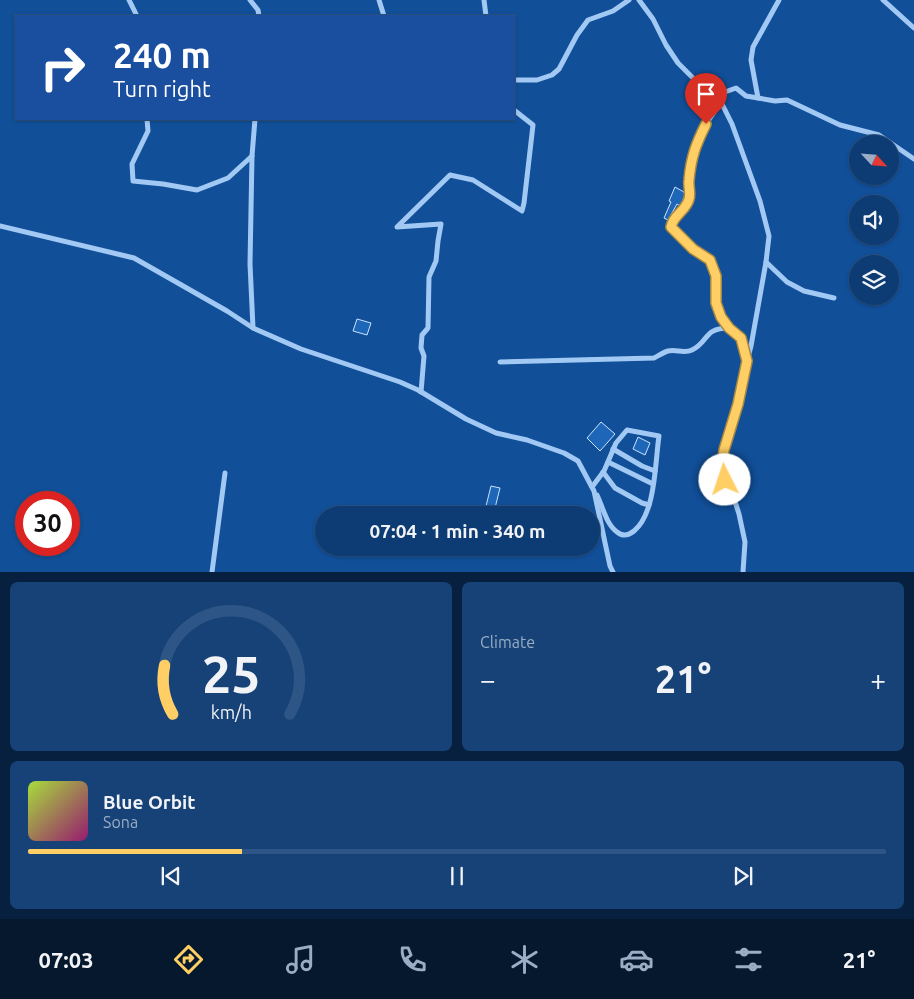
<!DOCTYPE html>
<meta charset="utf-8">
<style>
body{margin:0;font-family:Ubuntu,sans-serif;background:#164278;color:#f1f3f6;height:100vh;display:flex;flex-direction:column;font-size:19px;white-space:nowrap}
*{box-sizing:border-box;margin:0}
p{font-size:16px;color:#9aadc4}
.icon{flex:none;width:28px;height:28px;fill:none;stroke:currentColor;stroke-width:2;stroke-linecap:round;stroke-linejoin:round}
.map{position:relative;height:572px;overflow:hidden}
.panel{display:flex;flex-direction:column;gap:10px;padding:10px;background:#07203f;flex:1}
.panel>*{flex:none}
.hud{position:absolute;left:15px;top:15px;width:500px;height:105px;border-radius:0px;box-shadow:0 1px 4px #0004,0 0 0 1px #2d5585;background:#1a4fa0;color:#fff;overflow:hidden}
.needle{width:32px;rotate:116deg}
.buttons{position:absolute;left:849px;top:135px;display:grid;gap:10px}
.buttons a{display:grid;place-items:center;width:50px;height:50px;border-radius:50%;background:#0d3b73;box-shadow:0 1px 4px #0004,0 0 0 1px #2d5585;font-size:25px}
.speed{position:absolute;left:15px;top:491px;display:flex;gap:10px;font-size:25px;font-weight:700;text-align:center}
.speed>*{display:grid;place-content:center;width:65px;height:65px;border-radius:50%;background:#0d3b73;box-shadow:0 1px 4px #0004,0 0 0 1px #2d5585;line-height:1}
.speed .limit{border:8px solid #d22;background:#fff;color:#111}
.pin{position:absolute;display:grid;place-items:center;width:42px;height:42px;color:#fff;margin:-51px -21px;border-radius:50% 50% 50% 0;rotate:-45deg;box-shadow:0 0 5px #0007}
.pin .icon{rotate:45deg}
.me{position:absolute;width:55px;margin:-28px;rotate:356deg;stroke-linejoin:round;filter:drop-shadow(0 0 4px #0008)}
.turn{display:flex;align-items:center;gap:18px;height:105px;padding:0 15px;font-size:22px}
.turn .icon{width:65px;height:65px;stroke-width:2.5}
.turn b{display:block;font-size:35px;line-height:42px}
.big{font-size:38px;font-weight:700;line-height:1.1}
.panel .tile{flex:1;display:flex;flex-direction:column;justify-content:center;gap:8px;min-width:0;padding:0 18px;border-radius:8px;background:#164278}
.panel .dial{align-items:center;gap:0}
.dial svg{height:130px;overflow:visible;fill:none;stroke:#2d5585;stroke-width:7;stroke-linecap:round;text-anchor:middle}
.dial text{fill:#f1f3f6;stroke:none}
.song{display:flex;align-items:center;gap:15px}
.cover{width:60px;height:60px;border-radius:8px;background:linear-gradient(135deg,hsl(80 70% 55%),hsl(320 70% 35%))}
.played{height:5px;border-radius:2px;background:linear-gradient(90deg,#ffcf65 25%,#2d5585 25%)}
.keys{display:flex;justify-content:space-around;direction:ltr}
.heat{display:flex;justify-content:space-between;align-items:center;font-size:28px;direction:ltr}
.panel .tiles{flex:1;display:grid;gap:10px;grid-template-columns:1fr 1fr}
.tile:last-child{grid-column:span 2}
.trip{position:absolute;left:315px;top:506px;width:285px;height:50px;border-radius:25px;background:#0d3b73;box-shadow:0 1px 4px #0004,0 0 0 1px #2d5585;font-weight:700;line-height:50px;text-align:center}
.menu{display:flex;height:80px;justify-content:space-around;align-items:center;background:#05182e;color:#9aadc4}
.menu .icon{width:35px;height:35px}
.menu .current{color:#ffcf65}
.menu b{font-size:22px;color:#f1f3f6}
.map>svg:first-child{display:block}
.building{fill:#1e66b8;stroke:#cbe3fe}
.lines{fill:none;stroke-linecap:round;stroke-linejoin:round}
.minor{stroke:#a2c9f4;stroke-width:5}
.route-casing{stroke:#a68742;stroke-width:12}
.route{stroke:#ffcf65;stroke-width:9}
</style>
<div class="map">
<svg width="914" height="572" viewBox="0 0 914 572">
<rect width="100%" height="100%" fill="#114f99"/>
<g class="building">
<polygon points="675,187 684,192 685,195 680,206 677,204 668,220 664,218 671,202 669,201"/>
<polygon points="357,319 371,323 367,335 353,331"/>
<polygon points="601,422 615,434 600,451 587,438"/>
<polygon points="638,437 650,443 645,455 633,449"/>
<polygon points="491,486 500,488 495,508 486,506"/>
</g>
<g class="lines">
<g class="minor">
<polyline points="129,0 137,16"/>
<polyline points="250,0 258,10 259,16"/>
<polyline points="379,0 384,16"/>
<polyline points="484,0 486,16"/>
<polyline points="639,0 653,19 666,45 678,63 699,84 721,102 706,124 695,146 689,178 688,188 690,196 686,208 672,220 671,227 693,249 710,261 716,276 716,303 721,317 729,328 741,338 746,358"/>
<polyline points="883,0 914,28"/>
<polyline points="514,80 537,80 552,75 559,69 577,35 588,20 613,11 629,0"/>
<polyline points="758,98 775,101 787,100 840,125 879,135 914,159"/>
<polyline points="147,119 148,131 132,164 133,181 163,184 197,190 228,178 252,156 250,264 253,328"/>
<polyline points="252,156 255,119"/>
<polyline points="0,226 134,258 227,311 253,328 301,349 400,382 418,390 466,419 496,433 527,440 564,453 578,461 594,491 610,566 613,572"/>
<polyline points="766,262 787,282 804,291 834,298"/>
<path d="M500,362l154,-4c4,-2 10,-6 14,-7 8,-2 16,3 24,-1 17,-8 11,-22 37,-22"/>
<polyline points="421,392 424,356 421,348 422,335 428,328 429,277 436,261 438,241 441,224 397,227 450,175 473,180 522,211 524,203 533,125 514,110"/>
<polyline points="613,449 642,466 655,471"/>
<polyline points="608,462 653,484"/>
<polyline points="603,472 615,488 642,503 649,505"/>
<path d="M592,487l12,-16 12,-28 11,-13 32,6c-4,26 -3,77 -25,95 -5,4 -11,6 -17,1 -11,-8 -14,-25 -20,-37"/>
<polyline points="212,572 225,473"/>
<polyline points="743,572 745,542 739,514 730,486 725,480 722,465 724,451 738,404 742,379 751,346 766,262 769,236 760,201 732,124 721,102 725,92 736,88 746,96 758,98 751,60 753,47 779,0"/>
</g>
</g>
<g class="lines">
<g class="route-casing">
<path id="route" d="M706,124c-10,20 -15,33 -17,56 -1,6 2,13 0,19 -3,12 -16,16 -18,28l22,22 17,11 6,16v27l5,14 8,11 12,10 6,23 -9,43 -14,46 -2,15 3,15"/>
</g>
<use href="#route" class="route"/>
</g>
</svg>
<div class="buttons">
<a><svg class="needle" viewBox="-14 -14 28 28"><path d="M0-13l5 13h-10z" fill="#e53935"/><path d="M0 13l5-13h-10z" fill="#9aadc4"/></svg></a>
<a><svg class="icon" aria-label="sound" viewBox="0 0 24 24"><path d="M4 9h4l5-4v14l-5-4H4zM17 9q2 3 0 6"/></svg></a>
<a><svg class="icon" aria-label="layers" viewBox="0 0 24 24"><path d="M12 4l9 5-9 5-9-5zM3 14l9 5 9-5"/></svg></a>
</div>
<div class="speed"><div class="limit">30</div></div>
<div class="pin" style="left:706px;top:124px;background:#d93025"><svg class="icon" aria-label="arrive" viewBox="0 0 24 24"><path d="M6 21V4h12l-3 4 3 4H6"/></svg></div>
<svg class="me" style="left:725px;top:480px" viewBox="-20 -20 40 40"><circle r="19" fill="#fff"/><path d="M0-13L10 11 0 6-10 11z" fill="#ffcf65"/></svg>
<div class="trip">07:04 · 1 min · 340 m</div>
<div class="hud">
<div class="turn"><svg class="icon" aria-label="right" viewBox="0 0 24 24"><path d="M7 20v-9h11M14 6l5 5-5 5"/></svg><div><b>240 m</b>Turn right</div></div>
</div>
</div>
<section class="panel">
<div class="tiles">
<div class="tile dial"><svg viewBox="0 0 100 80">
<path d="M14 69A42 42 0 1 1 86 69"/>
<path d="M14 69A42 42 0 0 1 9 39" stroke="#ffcf65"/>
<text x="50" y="56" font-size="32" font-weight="700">25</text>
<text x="50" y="72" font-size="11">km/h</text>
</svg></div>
<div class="tile"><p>Climate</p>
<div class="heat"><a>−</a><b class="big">21°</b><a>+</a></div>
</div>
<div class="tile">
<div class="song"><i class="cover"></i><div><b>Blue Orbit</b><p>Sona</p></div></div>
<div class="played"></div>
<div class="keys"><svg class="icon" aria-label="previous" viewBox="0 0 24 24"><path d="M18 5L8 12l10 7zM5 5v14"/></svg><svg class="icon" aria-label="pause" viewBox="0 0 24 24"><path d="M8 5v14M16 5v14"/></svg><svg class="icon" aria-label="next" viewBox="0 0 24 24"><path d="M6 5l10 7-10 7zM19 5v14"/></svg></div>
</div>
</div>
</section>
<nav class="menu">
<b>07:03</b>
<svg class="icon current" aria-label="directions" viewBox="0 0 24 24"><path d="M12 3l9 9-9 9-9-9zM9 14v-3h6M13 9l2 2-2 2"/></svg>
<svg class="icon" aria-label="music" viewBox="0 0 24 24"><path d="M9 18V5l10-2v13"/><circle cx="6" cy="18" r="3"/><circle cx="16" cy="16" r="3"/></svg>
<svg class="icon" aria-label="phone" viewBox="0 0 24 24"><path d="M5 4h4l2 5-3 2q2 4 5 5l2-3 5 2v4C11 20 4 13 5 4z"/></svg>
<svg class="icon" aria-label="climate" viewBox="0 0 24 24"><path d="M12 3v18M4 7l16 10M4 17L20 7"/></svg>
<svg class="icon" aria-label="car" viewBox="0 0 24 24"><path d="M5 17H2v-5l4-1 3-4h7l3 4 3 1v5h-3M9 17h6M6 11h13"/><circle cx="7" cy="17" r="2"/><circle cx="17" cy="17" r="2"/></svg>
<svg class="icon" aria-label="filters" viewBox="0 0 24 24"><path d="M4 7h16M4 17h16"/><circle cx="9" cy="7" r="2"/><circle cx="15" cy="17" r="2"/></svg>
<b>21°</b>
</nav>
